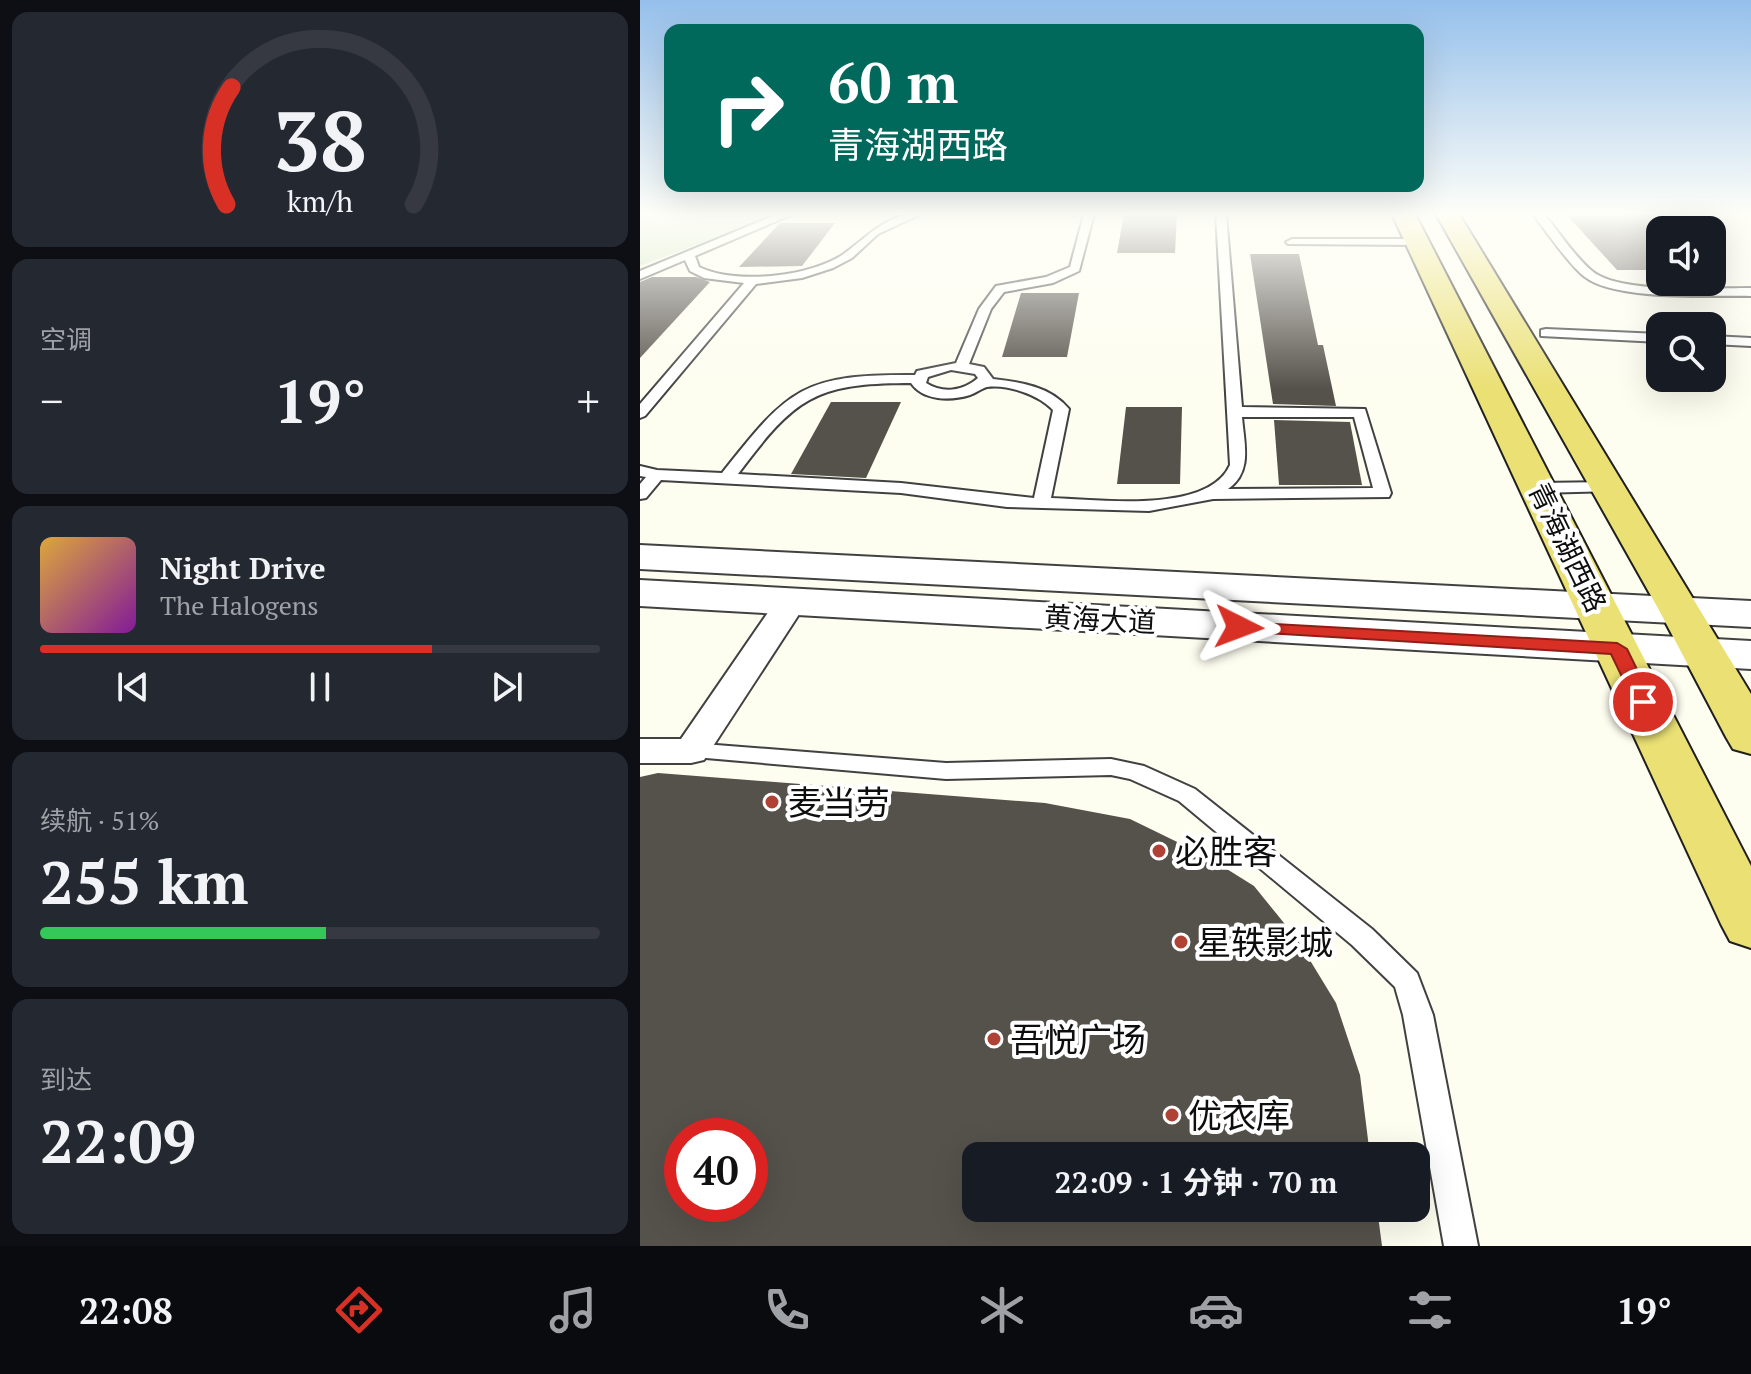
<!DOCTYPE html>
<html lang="zh">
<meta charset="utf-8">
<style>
body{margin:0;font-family:"PT Serif","Noto Sans SC",serif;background:#242831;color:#f1f3f6;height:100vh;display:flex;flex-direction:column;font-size:30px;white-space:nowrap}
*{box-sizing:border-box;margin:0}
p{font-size:26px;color:#9ea1a6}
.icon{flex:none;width:44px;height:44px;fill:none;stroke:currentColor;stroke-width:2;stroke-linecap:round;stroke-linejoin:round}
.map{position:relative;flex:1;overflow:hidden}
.side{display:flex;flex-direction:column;gap:12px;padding:12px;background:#0d0f14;width:640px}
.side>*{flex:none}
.hud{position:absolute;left:24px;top:24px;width:760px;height:168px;border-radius:16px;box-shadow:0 8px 32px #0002;background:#00695c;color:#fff;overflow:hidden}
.fabs{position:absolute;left:1006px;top:216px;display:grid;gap:16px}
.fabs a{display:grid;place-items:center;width:80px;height:80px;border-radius:16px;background:#171b24;box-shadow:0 8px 32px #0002;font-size:40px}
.speed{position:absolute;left:24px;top:1118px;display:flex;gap:16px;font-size:40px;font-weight:700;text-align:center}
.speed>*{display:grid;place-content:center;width:104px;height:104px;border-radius:50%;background:#171b24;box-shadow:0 8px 32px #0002;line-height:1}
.speed .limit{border:12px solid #d22;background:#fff;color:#111}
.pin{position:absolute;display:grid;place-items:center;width:68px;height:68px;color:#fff;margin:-34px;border:4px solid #fff;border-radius:50%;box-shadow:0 2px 8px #0007}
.me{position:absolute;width:88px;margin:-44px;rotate:93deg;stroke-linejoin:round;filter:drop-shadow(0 0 6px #0008)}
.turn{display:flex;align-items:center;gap:28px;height:168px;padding:0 32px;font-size:36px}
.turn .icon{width:104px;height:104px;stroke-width:2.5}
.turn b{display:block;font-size:56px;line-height:68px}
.big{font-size:60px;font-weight:700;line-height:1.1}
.side .card{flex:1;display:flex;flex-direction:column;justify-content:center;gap:12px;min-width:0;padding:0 28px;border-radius:16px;background:#242831}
.side .dial{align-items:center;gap:0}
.dial svg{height:208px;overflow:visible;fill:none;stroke:#363941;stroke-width:7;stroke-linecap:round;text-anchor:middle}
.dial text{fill:#f1f3f6;stroke:none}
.song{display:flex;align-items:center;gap:24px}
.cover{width:96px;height:96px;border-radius:12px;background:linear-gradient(135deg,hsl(40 70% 55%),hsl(290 70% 35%))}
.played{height:8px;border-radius:4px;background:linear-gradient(90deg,#d93025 70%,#363941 70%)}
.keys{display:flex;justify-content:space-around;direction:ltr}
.heat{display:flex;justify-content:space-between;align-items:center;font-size:44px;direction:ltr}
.charge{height:12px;border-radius:6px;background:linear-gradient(90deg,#34c759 51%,#363941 0)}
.trip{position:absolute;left:322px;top:1142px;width:468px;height:80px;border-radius:16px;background:#171b24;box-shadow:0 8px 32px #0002;font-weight:700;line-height:80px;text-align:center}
.dock{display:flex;height:128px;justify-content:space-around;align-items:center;background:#090b0e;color:#9ea1a6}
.dock .icon{width:56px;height:56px}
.dock .active{color:#d93025}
.dock b{font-size:36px;color:#f1f3f6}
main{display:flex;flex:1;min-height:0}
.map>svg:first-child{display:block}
.green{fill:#cbe4bd}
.building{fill:#55514b;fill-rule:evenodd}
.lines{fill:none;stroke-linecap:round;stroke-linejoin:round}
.service-casing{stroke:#414141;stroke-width:4}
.pedestrian-casing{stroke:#414141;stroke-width:4}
.tertiary-casing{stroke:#414141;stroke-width:4}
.primary-casing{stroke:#1f1f1f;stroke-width:4}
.service{fill:#fff;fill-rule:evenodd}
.pedestrian{fill:#fff;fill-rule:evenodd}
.tertiary{fill:#fff;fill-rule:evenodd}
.primary{fill:#eae074;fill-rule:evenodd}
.route{fill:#d93025;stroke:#8d1f18;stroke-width:2}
.poi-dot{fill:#af4235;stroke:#fff;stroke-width:3}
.labels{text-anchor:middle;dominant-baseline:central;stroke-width:8;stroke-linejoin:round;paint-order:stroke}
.street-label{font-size:28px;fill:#0e0e0e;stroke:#fff}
.near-poi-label{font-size:34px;fill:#0e0e0e;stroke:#fff;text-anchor:start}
</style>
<main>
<section class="side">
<div class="card dial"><svg viewBox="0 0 100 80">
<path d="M14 69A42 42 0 1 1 86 69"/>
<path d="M14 69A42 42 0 0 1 16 24" stroke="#d93025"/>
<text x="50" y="56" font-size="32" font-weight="700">38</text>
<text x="50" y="72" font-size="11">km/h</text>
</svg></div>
<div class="card"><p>空调</p>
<div class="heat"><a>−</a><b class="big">19°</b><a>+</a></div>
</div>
<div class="card">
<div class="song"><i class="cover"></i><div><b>Night Drive</b><p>The Halogens</p></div></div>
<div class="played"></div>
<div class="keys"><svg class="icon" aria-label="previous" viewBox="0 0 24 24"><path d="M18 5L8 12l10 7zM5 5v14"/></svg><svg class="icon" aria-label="pause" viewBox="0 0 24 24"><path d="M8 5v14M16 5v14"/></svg><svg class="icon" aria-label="next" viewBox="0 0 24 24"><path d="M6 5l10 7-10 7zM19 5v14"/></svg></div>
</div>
<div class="card"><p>续航 · 51%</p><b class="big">255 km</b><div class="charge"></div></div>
<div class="card"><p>到达</p><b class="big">22:09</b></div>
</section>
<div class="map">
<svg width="1111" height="1246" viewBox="0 0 1111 1246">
<rect width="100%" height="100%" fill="#fdfdf0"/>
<polygon class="green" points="0,214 139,214 0,266"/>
<g class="building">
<polygon points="484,214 537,214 535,253 477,253"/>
<polygon points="926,214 1020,214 1020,270 977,270"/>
<polygon points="140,223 195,223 162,266 99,267"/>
<polygon points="610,254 659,254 678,345 683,345 696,406 633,404"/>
<polygon points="12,277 56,277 70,282 0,358 0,282"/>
<polygon points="381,293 439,293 427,357 362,357"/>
<polygon points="191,402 261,402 226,478 151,474"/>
<polygon points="486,407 542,407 540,484 477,484"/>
<polygon points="634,420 710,422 722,485 639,485"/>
<path d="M18,773l387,30 85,16 76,37 48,30 43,53 39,64 24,72 10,81h-394v52h401l5,38h-742v-469zM42,1136h68v68h-68z"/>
</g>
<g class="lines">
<g class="service-casing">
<g id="service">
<path d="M138,214h15l-98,42 4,11c36,18 113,10 146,-14 26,-19 41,-39 76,-39l-43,20 -26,24 -19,10 -31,10 -46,6 -111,132 -5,2v-14l104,-121 -40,-5 -14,-7 -5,-11 -45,19v-8z"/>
<path d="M444,214h10l-15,57 -26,12 -49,9 -13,17 -22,55 15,3 9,12c27,3 57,7 76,30l-18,89c45,1 157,17 179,-33l-14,-251h10l16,193 123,2 26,84 -2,4 -176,2 -64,12 -142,-4 -106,-14 -240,-13 -15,18 -6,1v-15l6,-7 -6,-1v-10l17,4 65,3c67,-85 81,-99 193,-98l2,-4 39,-8 23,-54 17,-23 50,-9 24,-10zM311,370l24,4 3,4c-15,13 -35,16 -52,5l2,-6zM271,383c12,18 40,18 59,12 6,-2 12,-7 17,-8 21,-3 52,8 66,23l-19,88 -133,-15 -163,-9c57,-76 76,-91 173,-91zM602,417h112l19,71 -145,1c25,-17 16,-46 14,-72z"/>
<path d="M893,214h11c15,18 30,42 48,57 27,23 123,17 159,17v8c-40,-1 -135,5 -166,-19 -15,-11 -40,-47 -52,-63z"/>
<polygon points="652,239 777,239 783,242 777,245 648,244 646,242"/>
<polygon points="906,329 1020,334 1020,342 901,336 901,330"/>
<polygon points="1072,336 1111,338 1111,346 1072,344"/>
<polygon points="969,482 975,483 977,487 975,491 898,493 890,488 898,483"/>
<polygon points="51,743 306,763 471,759 504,766 555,789 732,929 777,973 793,1015 838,1246 804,1246 763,1015 755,987 712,945 539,801 490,779 471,775 306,779 43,756 40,751 43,746"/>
</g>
</g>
<g class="pedestrian-casing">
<polygon id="pedestrian" points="151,593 162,595 167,602 64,760 51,763 0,763 0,739 41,739 140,595"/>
</g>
<g class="tertiary-casing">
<g id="tertiary">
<polygon points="0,545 1111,601 1111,627 0,569"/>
<polygon points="0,580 1111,641 1111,669 0,606"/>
</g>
</g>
<g class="primary-casing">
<g id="primary">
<polygon points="752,214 775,214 1111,866 1111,948 1090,941 1081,924"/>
<polygon points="796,214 819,214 1111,694 1111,754 1093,749 1086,737 1019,610"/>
</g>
</g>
<use href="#service" class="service"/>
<use href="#pedestrian" class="pedestrian"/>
<use href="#tertiary" class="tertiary"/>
<use href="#primary" class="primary"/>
</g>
<linearGradient id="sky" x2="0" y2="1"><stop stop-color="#95c0eb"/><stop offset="0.55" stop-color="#fefef8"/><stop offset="1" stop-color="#fefef8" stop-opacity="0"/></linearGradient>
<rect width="1111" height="389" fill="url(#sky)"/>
<polygon class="route" points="599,622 977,643 987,649 1013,702 1010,706 996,706 971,654 593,631 590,627"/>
<g class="poi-dot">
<circle cx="132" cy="802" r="8"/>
<circle cx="519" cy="851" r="8"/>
<circle cx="541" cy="942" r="8"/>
<circle cx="354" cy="1039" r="8"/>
<circle cx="532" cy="1115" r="8"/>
</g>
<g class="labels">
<g class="street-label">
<text transform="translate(928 547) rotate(64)">青海湖西路</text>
<text transform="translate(460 619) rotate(3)">黄海大道</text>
</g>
<g class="near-poi-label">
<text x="148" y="802">麦当劳</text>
<text x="535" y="851">必胜客</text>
<text x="557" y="942">星轶影城</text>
<text x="370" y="1039">吾悦广场</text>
<text x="548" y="1115">优衣库</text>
</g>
</g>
</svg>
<div class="fabs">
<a><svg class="icon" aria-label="sound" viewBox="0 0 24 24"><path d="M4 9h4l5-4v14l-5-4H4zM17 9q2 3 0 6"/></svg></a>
<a><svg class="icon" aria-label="search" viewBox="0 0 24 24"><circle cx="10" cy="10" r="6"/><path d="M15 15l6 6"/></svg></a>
</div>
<div class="speed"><div class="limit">40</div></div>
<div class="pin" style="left:1003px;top:702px;background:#d93025"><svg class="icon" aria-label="arrive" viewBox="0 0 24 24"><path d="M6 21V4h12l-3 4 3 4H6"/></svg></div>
<svg class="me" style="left:599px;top:627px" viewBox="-20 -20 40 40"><path d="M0-17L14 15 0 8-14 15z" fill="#d93025" stroke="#fff" stroke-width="4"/></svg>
<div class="trip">22:09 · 1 分钟 · 70 m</div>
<div class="hud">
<div class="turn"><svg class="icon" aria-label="right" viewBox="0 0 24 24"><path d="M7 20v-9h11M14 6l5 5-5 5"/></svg><div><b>60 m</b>青海湖西路</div></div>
</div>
</div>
</main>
<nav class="dock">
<b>22:08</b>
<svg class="icon active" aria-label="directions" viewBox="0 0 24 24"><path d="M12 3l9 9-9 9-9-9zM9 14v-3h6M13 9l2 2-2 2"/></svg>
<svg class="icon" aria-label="music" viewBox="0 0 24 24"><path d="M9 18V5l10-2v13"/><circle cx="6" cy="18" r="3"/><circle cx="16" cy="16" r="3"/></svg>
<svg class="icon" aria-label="phone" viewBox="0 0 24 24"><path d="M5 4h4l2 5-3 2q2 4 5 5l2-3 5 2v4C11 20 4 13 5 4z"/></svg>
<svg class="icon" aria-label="climate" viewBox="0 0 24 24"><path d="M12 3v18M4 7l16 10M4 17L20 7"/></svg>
<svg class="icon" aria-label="car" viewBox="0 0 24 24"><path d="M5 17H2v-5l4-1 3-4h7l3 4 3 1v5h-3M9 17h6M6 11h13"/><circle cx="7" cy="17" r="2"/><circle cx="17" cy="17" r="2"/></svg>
<svg class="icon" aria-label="filters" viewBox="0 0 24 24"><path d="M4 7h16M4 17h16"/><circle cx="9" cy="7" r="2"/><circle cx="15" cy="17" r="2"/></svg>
<b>19°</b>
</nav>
